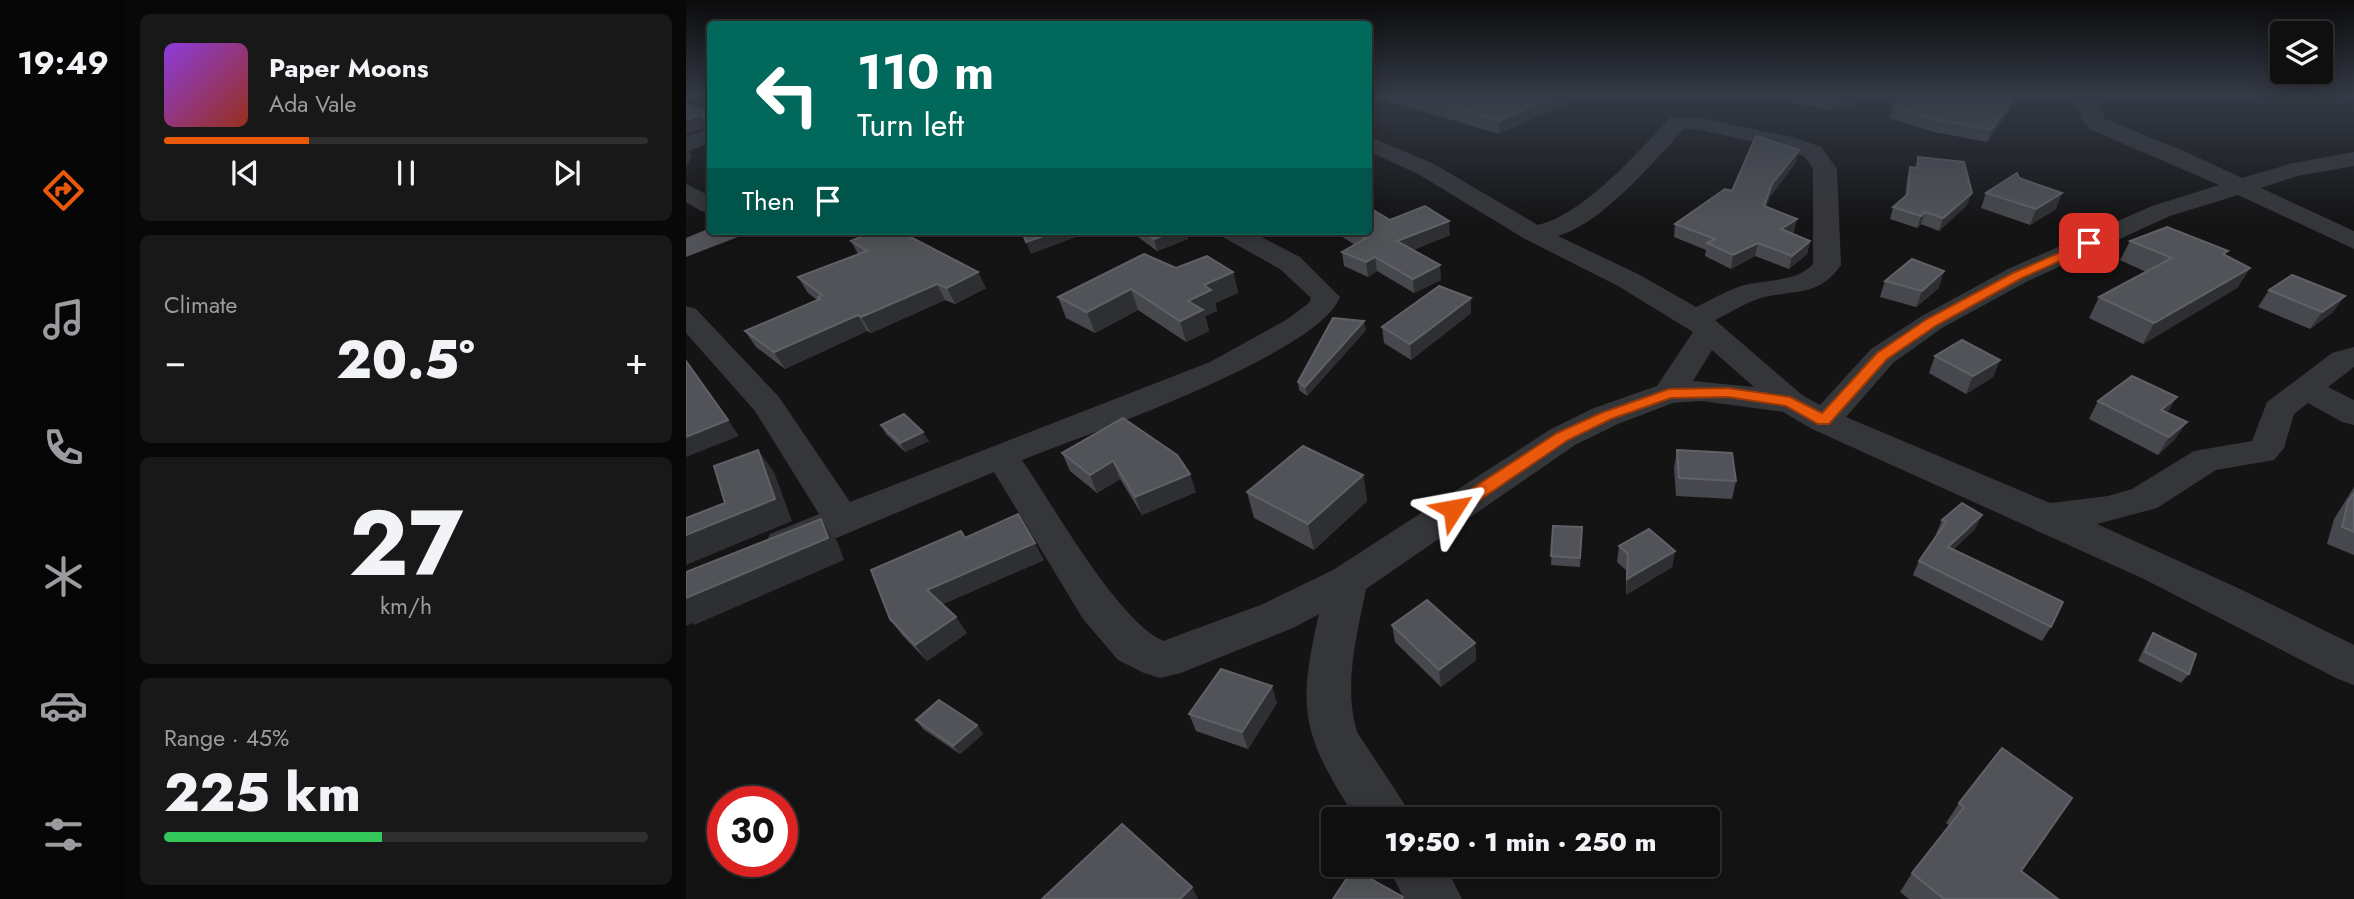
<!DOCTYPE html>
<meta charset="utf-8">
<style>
body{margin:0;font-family:Jost,sans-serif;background:#181819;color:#f1f3f6;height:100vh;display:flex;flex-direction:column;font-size:26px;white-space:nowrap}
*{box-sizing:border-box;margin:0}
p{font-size:23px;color:#9b9c9f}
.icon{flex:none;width:38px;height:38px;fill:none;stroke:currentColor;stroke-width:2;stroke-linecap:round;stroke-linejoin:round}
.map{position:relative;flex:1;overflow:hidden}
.details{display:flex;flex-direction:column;gap:14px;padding:14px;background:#080809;width:560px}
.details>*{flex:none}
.guide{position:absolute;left:21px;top:21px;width:665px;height:214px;border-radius:7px;box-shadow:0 4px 18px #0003,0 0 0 2px #2f2f30;background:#00695c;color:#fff;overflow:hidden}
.controls{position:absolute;left:1584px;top:21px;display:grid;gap:14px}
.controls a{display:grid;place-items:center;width:63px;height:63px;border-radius:7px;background:#0f0f10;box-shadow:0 4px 18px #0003,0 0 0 2px #2f2f30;font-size:35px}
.speed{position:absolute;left:21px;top:786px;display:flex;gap:14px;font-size:35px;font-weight:700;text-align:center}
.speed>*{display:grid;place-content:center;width:91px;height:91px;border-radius:50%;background:#0f0f10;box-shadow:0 4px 18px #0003,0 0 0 2px #2f2f30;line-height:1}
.speed .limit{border:10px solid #d22;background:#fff;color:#111}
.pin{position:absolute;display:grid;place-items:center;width:60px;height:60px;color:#fff;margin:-30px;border-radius:14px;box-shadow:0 4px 10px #0006}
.me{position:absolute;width:77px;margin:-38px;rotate:56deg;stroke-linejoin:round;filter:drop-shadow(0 0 5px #0008)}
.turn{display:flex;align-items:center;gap:24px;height:147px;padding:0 35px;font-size:32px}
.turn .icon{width:91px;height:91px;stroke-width:2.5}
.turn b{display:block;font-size:49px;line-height:60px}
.then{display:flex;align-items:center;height:66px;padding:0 35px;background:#0003;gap:14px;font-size:26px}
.big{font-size:52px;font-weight:800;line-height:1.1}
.details .card{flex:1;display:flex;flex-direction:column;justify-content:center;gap:10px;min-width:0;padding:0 24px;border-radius:10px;background:#181819}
.details .dial{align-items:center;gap:0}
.dial b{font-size:91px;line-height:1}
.song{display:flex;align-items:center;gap:21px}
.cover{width:84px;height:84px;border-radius:10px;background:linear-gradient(135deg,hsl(270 70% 55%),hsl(10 70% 35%))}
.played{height:7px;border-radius:4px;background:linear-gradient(90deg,#ea580c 30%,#2f2f30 30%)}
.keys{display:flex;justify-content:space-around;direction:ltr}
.heat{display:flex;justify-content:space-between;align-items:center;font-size:38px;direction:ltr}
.charge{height:10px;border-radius:5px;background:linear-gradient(90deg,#34c759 45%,#2f2f30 0)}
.trip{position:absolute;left:635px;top:807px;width:399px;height:70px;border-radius:7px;background:#0f0f10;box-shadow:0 4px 18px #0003,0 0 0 2px #2f2f30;font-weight:800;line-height:70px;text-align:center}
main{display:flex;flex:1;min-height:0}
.tab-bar{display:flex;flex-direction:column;width:126px;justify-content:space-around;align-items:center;background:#060606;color:#9b9c9f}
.tab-bar .icon{width:49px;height:49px}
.tab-bar .active{color:#ea580c}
.tab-bar b{font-size:32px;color:#f1f3f6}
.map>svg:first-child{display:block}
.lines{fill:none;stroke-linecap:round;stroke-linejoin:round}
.minor{fill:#35363a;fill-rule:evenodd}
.major{fill:#515359;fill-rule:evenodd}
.wall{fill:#47484d}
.shaded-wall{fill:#2e2f32}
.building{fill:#515358;stroke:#5f6167;stroke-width:2}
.route{fill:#ea580c;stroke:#983908;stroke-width:2}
</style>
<main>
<nav class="tab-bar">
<b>19:49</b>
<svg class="icon active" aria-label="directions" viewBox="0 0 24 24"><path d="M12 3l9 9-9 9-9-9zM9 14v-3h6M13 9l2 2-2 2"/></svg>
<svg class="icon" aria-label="music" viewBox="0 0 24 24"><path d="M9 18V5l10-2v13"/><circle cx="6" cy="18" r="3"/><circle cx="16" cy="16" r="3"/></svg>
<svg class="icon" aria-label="phone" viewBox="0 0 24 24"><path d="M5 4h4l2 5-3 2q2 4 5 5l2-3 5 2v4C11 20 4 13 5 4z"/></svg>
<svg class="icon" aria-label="climate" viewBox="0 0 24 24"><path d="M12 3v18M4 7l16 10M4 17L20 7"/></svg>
<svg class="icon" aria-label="car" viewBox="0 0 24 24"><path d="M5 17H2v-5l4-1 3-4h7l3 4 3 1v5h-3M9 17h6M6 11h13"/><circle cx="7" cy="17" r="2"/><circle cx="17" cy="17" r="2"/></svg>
<svg class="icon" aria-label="filters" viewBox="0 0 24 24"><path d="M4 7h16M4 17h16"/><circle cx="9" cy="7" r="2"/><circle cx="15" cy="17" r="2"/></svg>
</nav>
<section class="details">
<div class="card">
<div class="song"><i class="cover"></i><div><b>Paper Moons</b><p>Ada Vale</p></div></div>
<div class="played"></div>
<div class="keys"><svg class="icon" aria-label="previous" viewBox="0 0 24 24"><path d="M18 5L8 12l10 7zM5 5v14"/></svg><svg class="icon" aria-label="pause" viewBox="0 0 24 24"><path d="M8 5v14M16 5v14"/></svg><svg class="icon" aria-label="next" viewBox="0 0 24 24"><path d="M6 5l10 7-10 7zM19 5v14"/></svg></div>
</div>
<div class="card"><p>Climate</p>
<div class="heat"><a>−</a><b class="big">20.5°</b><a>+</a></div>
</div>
<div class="card dial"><b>27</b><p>km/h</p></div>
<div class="card"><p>Range · 45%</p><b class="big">225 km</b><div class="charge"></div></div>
</section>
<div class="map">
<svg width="1668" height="899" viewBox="0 0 1668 899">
<rect width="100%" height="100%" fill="#141415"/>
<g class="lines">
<g class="minor">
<path d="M1389,96h20l10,23 79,32 58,27 51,-15 61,-11v14l-57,10 -36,12 93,43v18l-116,-54 -68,21 -142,65 -86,47 -49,35 -47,54 204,86 58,-7 24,-7 62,-38 58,-10 15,-39 65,-49 22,-6v20l-26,20 26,13v25l-12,-3 -34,-19 -14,11 -10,34 -10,12 -58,10 -59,38 -60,16 141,64 116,57v40l-16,-6 -194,-100 -332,-150 -29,-17 -81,-11 -29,2 -55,21 -43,21 -209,144c-9,47 -23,96 -9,143l46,70 7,17h-54c-53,-84 -60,-106 -37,-205l-26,14 -112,45 -21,5 -16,-5 -26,-13 -35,-41 -89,-147 -196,82 -14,5 -14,-5 -5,-10 5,-10 49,-20 -64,-103 -69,-78v-27l10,3 83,88 71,105 360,-140 76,-42 23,-17 2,-5 -31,-29 -59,-33 -4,-5h33l50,26 40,40c-21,57 -255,138 -318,163 31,45 95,160 141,181l100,-37 70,-34 218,-141 43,-21 63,-22 36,-54 -75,-46 -93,-47 -107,-65 -50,-23v-15l66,28 104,61c46,-11 99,-72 132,-107l26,-1 100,21 25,9 16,22 4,96c-23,33 -46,24 -80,33 -16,5 -31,15 -46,22l87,75 18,10 51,-56 51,-33 86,-47 144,-63 67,-21 -130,-56 -7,-9zM998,129h12l93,21 16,7 8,12v95c-17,19 -48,15 -72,22 -15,5 -30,14 -45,21l-58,-33 -80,-38c42,-11 96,-74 126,-107zM1026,350l42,37 -61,-6z"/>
<polygon points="24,128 24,143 0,152 0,137"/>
<polygon points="0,184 24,196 24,213 15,211 0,202"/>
<polygon points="701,864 758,864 776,899 718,899"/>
</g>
<polygon class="major" points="24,228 24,231 56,231 52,237 0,257 0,238"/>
</g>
<g class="wall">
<polygon points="682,96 895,96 813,134 702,101 697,103"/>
<polygon points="922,96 959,96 948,103"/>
<polygon points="1099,96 1194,96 1146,111 1106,102 1107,99"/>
<polygon points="1268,99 1328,99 1324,110 1301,142 1248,132 1203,118 1206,107"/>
<polygon points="1232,157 1281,205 1253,231 1235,224 1231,228 1204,219 1207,207 1219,197 1221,179 1224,167 1229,167"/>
<polygon points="1110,162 1084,197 1080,207 1108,232 1106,233 1124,241 1121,254 1103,269 1069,256 1045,269 1019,256 1020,250 988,237 989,224 1046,191"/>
<polygon points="1333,178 1370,209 1344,225 1295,208 1300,193"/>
<polygon points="704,220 764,235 727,250 755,280 728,293 691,271 682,277 658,266 656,252 669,245 647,231 682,231"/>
<polygon points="444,231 500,231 502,239 471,251"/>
<polygon points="173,234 300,288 269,304 259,300 185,333 181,331 99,369 70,347 59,331 131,300 122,293 112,277 172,254 165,241 175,237"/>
<polygon points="1444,241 1539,255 1564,268 1551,288 1457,344 1403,318 1413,297 1460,272 1434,260"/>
<polygon points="547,272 552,293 529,303 531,311 519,316 523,331 500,342 452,310 409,333 380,318 372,297"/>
<polygon points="1199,281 1253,288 1230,307 1194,297"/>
<polygon points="1583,290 1647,312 1624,329 1572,307"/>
<polygon points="785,313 725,360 698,343 696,327"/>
<polygon points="680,330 621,396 613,390 612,382"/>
<polygon points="1249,356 1314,360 1307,377 1280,394 1243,373"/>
<polygon points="1412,401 1481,413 1489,439 1472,455 1403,419"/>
<polygon points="437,418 510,492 456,515 434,479 411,493 384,471 376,453"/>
<polygon points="195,425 243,441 219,452 200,434"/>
<polygon points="991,450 1050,481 1046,499 990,496 988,468"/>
<polygon points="677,475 681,501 628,550 568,518 561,492"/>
<polygon points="1668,487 1668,555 1641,544 1648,519"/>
<polygon points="1256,520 1289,529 1268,549 1365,627 1356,641 1227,575 1233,561 1251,535 1250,534"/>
<polygon points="867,526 896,527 894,567 865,565"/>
<polygon points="279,538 358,560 257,604 281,633 241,661 216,635 204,619"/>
<polygon points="933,546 989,551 986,567 940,595 940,570 931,562"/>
<polygon points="706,625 789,643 790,660 755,687 709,642"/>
<polygon points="1467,633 1503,674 1495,683 1452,661 1461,642"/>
<polygon points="591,703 562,749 510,731 503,714"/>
<polygon points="230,720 291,725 297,734 274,754 237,729"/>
<polygon points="1316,748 1335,871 1372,899 1223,899 1214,892 1226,873 1264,826 1260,823 1273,803"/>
</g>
<g class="shaded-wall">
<polygon points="696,96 702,96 702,101 697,103"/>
<polygon points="869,96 895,96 813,134 813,121"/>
<polygon points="948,96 959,96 948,103"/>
<polygon points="1158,96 1194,96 1146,111 1148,99"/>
<polygon points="1328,99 1324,110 1301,142 1305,130"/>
<polygon points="16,114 24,119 24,129 23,126 0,135 0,120"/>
<polygon points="0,147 6,156 0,167"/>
<polygon points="1113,150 1110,162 1084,197 1076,219 1078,206 1086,184"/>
<polygon points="1286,193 1281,205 1253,231 1257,218"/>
<polygon points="1376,193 1370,209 1344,225 1350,209"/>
<polygon points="1239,212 1235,224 1231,228 1235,216"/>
<polygon points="1111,219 1108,232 1092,242 1095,229"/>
<polygon points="763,221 764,235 713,256 711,241"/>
<polygon points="372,231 406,231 345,254 340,242"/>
<polygon points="490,231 500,231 502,239 471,251 468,239"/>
<polygon points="1124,241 1121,254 1103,269 1106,256"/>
<polygon points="1072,243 1069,256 1045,269 1047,255"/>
<polygon points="689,257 691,271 682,277 680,262"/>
<polygon points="754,265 755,280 728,293 727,279"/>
<polygon points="1564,268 1551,288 1457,344 1468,323"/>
<polygon points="1258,271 1253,288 1230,307 1236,291"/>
<polygon points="292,272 300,288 269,304 261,288"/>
<polygon points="547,272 552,293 529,303 531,311 519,316 523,331 500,342 494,321 502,301 518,285"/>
<polygon points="251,284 259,300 185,333 175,317"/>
<polygon points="445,289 452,310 409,333 401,312"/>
<polygon points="1659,296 1647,312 1624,329 1636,312"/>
<polygon points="785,298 785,313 725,360 724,344"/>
<polygon points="172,315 181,331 99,369 88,352"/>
<polygon points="678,321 680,330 621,396 619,387"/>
<polygon points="1314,360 1307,377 1280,394 1287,376"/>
<polygon points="1,361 53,436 0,457 0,437"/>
<polygon points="1491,397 1480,415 1475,410"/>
<polygon points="1501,422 1489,439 1472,455 1483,437"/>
<polygon points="237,432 243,441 219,452 214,443"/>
<polygon points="72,450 88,472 106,521 0,565 0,535 89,499"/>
<polygon points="427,461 434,479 411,493 404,475"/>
<polygon points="504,474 510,492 456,515 449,497"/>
<polygon points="677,475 681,501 628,550 622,524"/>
<polygon points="1296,515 1289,529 1255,561 1262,547"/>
<polygon points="135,519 151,541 158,560 8,625 6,623 0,626 0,598"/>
<polygon points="349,543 358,560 252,606 241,590"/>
<polygon points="989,551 986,567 940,595 941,579"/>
<polygon points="270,617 281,633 241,661 229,645"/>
<polygon points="789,643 790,660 755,687 753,670"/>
<polygon points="586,686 591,703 562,749 556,732"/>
<polygon points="291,725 297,734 274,754 267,746"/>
<polygon points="506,887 512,899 494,899"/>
</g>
<g class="building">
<polygon points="727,96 869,96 813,121"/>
<polygon points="1135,96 1158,96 1148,99"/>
<polygon points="1216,96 1257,96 1268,99 1272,96 1313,96 1328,99 1305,130 1252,120 1206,107"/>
<polygon points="0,104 24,112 24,119 19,121 16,114 0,120"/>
<polygon points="1070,136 1113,150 1086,184 1078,206 1111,219 1095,229 1124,241 1106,256 1072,243 1047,255 1021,243 1029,239 989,224 1039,189 1046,191"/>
<polygon points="1232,157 1278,162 1286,193 1257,218 1239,212 1235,216 1207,207 1222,194 1224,167 1232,168"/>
<polygon points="1331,173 1333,178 1376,193 1350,209 1300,193"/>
<polygon points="739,206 763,221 711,241 754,265 727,279 689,257 680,262 656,252 680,238 668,231 682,231 682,207 704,220"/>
<polygon points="1481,227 1542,251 1537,254 1564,268 1468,323 1413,297 1486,258 1444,241"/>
<polygon points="181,231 213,231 292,272 261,288 251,284 175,317 172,315 88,352 59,331 134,299 132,297 136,295 112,277 181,251 165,241 177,236 173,234"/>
<polygon points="336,231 372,231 340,242"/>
<polygon points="456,231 490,231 468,239"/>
<polygon points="458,254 490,268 521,256 547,272 518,285 525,290 502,301 517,310 494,321 445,289 401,312 372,297"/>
<polygon points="1226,259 1258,271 1236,291 1199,281"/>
<polygon points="1606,275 1659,296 1636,312 1583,290"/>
<polygon points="753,286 785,298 724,344 696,327"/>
<polygon points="647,318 678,321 619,387 612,382"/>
<polygon points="1276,340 1314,360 1287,376 1249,356"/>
<polygon points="0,361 42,420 0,437"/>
<polygon points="1446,376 1491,397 1475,410 1501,422 1483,437 1412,401"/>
<polygon points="218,414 237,432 214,443 195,425"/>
<polygon points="437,418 491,455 504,474 449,497 427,461 404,475 376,453"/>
<polygon points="617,446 677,475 622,524 561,492"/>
<polygon points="72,450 89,499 0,535 0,518 39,503 28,466"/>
<polygon points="991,450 1046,453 1050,481 993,478"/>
<polygon points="1668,493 1668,532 1656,527 1662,502"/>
<polygon points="1276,503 1296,515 1262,547 1377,602 1365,627 1233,561 1260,522 1256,520"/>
<polygon points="332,514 349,543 241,590 270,617 229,645 204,619 185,570 275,531 279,538"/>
<polygon points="135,519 142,538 0,598 0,572"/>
<polygon points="867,526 896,527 894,558 865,556"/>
<polygon points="963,529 989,551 941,579 942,554 933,546"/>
<polygon points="741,600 789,643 753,670 706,625"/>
<polygon points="1467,633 1510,654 1503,674 1459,652"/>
<polygon points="535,669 586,686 556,732 503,714"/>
<polygon points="253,700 291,725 267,746 230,720"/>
<polygon points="1316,748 1386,798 1335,871 1372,899 1258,899 1226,873 1278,807 1273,803"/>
<polygon points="436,824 506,887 494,899 356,899"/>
<polygon points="667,869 717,897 716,899 647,899"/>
</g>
<linearGradient id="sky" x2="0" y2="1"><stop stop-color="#0b0b0c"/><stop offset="0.43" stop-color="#343a46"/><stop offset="1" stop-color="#343a46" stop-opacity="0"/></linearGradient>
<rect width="1668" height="222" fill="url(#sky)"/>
<polygon class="route" points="1403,240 1407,241 1407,246 1336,278 1251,325 1201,359 1143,424 1132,424 1100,406 1042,397 985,398 925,419 882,440 773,514 761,514 758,509 761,505 871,433 915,413 983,389 1042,388 1104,397 1136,413 1191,353 1241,319 1327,273"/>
</svg>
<div class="controls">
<a><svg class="icon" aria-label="layers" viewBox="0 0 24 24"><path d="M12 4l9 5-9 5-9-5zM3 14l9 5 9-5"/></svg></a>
</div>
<div class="speed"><div class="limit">30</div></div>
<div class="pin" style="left:1403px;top:243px;background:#d93025"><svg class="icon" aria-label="arrive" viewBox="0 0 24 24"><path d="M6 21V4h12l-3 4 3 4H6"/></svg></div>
<svg class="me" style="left:767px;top:509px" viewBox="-20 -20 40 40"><path d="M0-17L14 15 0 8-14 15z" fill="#ea580c" stroke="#fff" stroke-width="4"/></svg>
<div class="trip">19:50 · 1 min · 250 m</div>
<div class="guide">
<div class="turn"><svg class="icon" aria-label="left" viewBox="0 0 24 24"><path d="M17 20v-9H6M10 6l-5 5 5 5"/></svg><div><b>110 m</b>Turn left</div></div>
<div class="then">Then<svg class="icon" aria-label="arrive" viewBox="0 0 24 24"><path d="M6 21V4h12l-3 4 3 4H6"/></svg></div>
</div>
</div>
</main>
